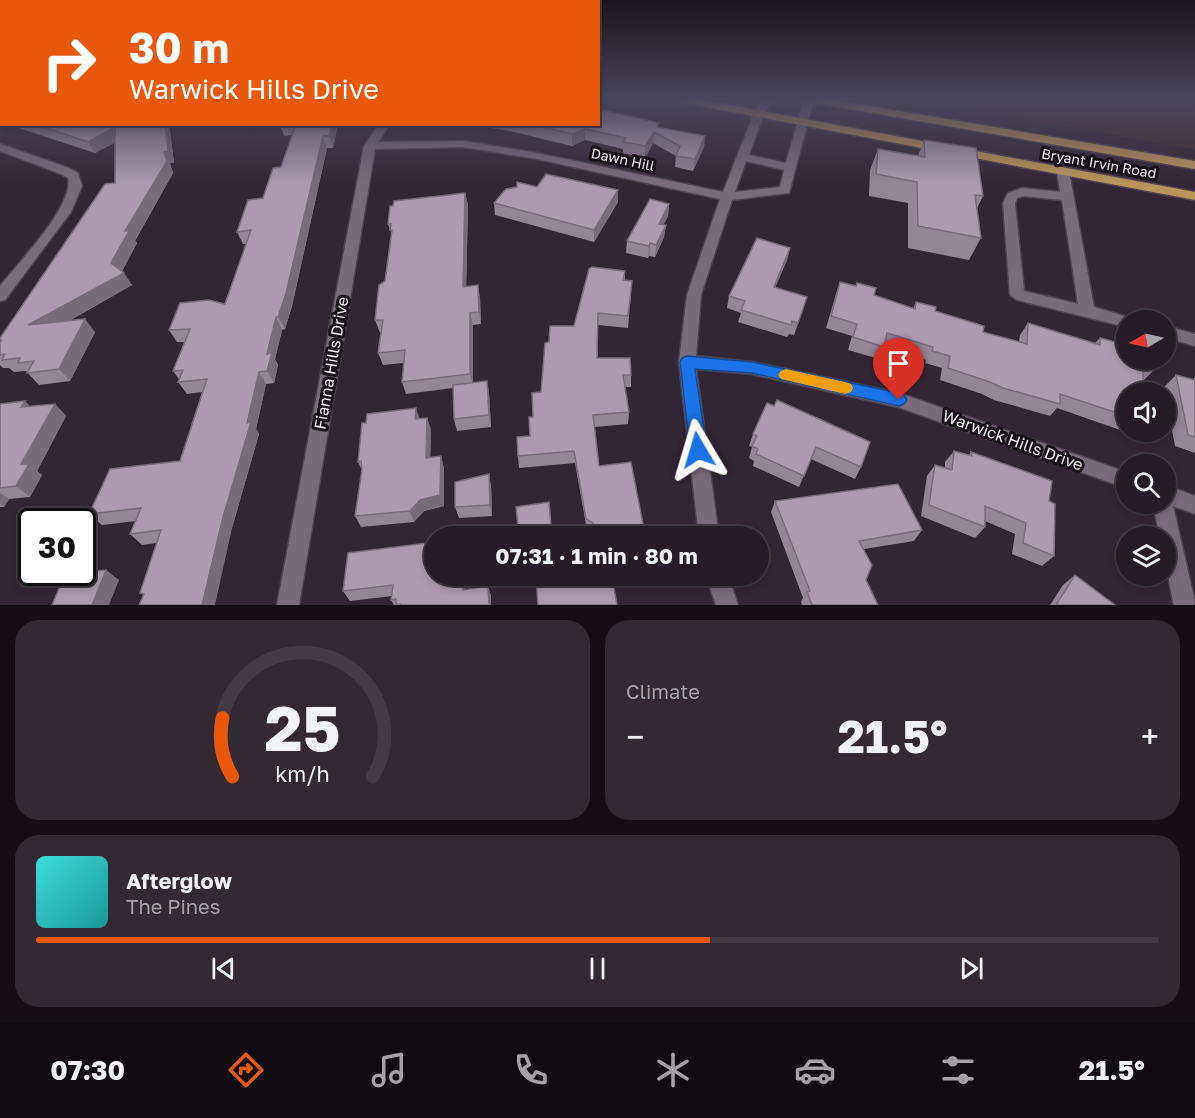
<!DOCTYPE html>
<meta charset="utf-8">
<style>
body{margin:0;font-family:"Golos Text",sans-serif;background:#322933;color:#f1f3f6;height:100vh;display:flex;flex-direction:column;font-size:22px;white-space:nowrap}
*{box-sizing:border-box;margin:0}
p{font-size:20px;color:#a4a1a7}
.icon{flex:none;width:33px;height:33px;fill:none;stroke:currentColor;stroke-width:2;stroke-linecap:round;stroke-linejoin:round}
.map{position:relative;height:605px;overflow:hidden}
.side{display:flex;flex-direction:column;gap:15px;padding:15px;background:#150f15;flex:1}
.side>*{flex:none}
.guide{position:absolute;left:0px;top:0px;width:600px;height:126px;box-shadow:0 3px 9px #0003,0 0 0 2px #423a44;background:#ea580c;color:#fff;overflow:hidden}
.needle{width:39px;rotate:261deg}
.buttons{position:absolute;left:1116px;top:310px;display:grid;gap:12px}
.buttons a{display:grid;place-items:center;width:60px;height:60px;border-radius:50%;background:#261c27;box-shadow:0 3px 9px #0003,0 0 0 2px #423a44;font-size:30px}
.speed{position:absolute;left:18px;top:508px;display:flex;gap:12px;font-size:30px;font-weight:700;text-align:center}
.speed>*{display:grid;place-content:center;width:78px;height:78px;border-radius:50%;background:#261c27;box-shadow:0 3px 9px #0003,0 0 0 2px #423a44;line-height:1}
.speed .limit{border:3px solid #111;border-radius:9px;background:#fff;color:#111}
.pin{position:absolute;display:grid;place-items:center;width:51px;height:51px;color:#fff;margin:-62px -26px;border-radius:50% 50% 50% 0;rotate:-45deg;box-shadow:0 0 6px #0007}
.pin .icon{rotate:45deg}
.me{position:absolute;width:66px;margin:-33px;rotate:353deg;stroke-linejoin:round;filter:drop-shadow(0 0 4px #0008)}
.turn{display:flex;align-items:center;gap:21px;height:126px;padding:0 30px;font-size:27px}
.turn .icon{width:78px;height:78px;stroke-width:2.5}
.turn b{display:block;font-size:42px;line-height:51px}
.big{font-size:45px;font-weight:700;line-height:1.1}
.side .card{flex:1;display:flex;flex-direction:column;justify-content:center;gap:9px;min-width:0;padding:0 21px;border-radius:24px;background:#322933}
.side .dial{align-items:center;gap:0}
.dial svg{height:156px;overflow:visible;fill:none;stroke:#423a44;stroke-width:7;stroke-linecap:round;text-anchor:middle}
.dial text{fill:#f1f3f6;stroke:none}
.song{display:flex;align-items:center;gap:18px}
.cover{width:72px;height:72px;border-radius:9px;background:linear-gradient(135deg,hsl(180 70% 55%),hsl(180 70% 35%))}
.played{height:6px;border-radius:3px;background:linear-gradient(90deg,#ea580c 60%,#423a44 60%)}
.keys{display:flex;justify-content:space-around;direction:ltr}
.heat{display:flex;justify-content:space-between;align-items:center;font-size:33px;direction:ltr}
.side .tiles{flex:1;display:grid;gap:15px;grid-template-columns:1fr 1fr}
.card:last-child{grid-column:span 2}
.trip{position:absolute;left:424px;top:526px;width:345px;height:60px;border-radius:30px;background:#261c27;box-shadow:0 3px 9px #0003,0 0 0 2px #423a44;font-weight:700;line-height:60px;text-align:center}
.tab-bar{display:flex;height:96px;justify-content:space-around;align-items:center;background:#0f0b10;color:#a4a1a7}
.tab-bar .icon{width:42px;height:42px}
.tab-bar .on{color:#ea580c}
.tab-bar b{font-size:27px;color:#f1f3f6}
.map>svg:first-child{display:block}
.education{fill:#402c2f}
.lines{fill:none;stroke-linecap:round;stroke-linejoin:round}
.minor-casing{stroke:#4e4350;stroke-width:3}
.major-casing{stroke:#4e4350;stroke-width:3}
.minor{fill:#7a6b7c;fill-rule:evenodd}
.major{fill:#bb945a;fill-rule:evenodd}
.wall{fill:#948596}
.shaded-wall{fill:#786c7a}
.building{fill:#ac9bae;stroke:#786c7a;stroke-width:1.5}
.route{fill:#1a73e8;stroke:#114b97;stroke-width:1.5}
.slow{fill:#f59e0b}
.labels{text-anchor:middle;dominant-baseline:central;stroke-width:6;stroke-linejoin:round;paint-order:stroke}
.far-street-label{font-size:14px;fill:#f3ebf4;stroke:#171118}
.street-label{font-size:16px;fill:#f3ebf4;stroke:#171118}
</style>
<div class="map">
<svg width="1195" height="605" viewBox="0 0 1195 605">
<rect width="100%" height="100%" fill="#332634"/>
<polygon class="education" points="907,99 1195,99 1195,149"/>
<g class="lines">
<g class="minor-casing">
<g id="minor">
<path d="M764,99h10l-10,14 -15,42 37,8 18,-64h10l-25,94 -57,7 -31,95 -5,61 56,6 147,31 227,79v16l-228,-81 -146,-33 -56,-5 23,168h-20l-20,-175 8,-67 33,-96 -183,-40 -74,-12 -88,2 -76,456h-22l87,-459 15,-22h11l-12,18 85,-1 74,12 186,39 31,-79zM746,161l38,9 -4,17 -45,5z"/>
<path d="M0,144l69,24 9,5 4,13 -11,26 -66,88 -5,1v-15c18,-23 74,-80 68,-108l-7,-4 -61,-23z"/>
<path d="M1063,168l6,4 25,135 37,11 2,3h-7v6l-109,-27 -7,-5 -7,-92 5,-10 14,-5 38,4 -3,-20zM1023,196l39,4 16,104 -54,-13 -9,-88 2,-5z"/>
<polygon points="1166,326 1195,334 1195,346 1166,338"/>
<polygon points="1166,485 1195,496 1195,514 1173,506 1195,602 1194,605 1174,605 1173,602 1166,565 1166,537 1160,537 1153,504 1166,504"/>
<polygon points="706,576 728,576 738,605 716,605"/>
</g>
</g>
<g class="major-casing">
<g id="major">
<polygon points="675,99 698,99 1195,192 1195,200 680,102"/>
<polygon points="804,99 828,99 1195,161 1195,169 809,102"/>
</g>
</g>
<use href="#minor" class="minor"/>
<use href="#major" class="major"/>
</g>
<g class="wall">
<polygon points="0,99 2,99 2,123 0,122"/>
<polygon points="6,124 169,124 174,163 170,163 173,173 135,241 137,243 122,271 132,285 69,321 95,332 70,381 39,385 26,371 14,372 9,368 3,368 0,365 0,338 115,183 115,142 95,153"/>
<polygon points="280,124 338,124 333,148 327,148 292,306 285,329 282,330 275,359 278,365 274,383 266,384 256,429 259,434 232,528 143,595 140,593 157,543 142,545 130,534 136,521 102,525 89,514 180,461 202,392 187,394 178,382 179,379 173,371 185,342 177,342 169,330 225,304 246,244 243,244 237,232 263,198 281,167 292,135 284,136"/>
<polygon points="466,124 598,124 659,127 705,136 704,147 693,171 675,167 676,156 653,143 645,158 623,153 623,149 585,140 572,146 510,131"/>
<polygon points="924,140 983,196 977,208 981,238 969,260 908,248 908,203 869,196 870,170 878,149 918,156"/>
<polygon points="537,187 618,202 594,242 495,215 494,203"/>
<polygon points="465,193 468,205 466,287 480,298 481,324 473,325 473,383 487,381 489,393 491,427 457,431 454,419 453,388 406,394 402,382 404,363 383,365 378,353 381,332 380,333 375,320 385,281 392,235 388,224"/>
<polygon points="669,204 668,216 663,225 666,225 664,237 655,257 649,256 648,258 626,253 627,241"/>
<polygon points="790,248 787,260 775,288 803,310 794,335 789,334 787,337 738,322 741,313 727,308 729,296"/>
<polygon points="625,271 625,280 632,281 628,328 598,325 598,358 631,375 631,387 625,387 629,412 628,424 595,427 599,466 642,535 632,537 593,537 593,533 587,530 575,463 519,468 518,456 530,436 533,417 541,392 549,342 574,326"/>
<polygon points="840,282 855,286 857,283 874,295 913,309 916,302 935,311 983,332 1019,342 1020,335 1028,323 1095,343 1100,338 1119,343 1124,338 1155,360 1156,368 1144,380 1143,380 1126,393 1126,432 1057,408 1050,416 994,400 982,394 940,380 942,368 925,363 926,360 885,346 879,359 848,350 852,336 826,328 836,294"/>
<polygon points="1176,375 1193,380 1195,377 1195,453 1175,446 1164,387"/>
<polygon points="767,403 861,467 855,479 811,459 799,487 753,466 754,461 749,458 752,447 749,446 753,434"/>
<polygon points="0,404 30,406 55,404 66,416 37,471 42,475 30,497 9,499 4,507 0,507"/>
<polygon points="427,418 431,430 430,457 441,456 444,468 444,506 424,511 414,522 361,527 355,516 362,470 358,462 419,419"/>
<polygon points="954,451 969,455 971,452 1049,501 1054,556 1042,566 1012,554 1015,534 985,521 985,527 975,538 921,516 927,476 935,465 945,468 945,462"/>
<polygon points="491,485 492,516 459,518 455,507"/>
<polygon points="775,501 922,530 914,541 864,549 866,580 878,605 802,605 801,602 803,598 771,512"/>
<polygon points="348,553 465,590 488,586 491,596 491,605 394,605 391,600 392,596 350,601 343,591"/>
<polygon points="1075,575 1115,605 1050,605 1063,585"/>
</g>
<g class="shaded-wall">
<polygon points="165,124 169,124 174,163 170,163 173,173 135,241 137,243 120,275 124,273 132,285 39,338 28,325 111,263 164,152"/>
<polygon points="332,124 338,124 333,148 329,136"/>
<polygon points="115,127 122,139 95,153 88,142"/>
<polygon points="585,129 585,140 572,146 572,134"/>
<polygon points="654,132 653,143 645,158 645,146"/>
<polygon points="323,136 327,148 292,306 285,329 278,317"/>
<polygon points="705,136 704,147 693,171 695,159"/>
<polygon points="618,190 618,202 594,242 594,230"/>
<polygon points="465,193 468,205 466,299 463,287"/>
<polygon points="669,204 668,216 658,236 659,224"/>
<polygon points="666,225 664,237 655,257 656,245"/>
<polygon points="650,243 649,256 648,258 649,246"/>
<polygon points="790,248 787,260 770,299 774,287"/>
<polygon points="478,285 480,298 481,324 479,312"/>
<polygon points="470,313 473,325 473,386 470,374"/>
<polygon points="276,317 282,330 275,359 278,365 274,383 267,371 267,354"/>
<polygon points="85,319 95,332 70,381 59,369"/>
<polygon points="259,372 266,384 256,429 259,434 232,528 215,605 202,605"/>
<polygon points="487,381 489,393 491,427 489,415"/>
<polygon points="25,401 37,413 21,407"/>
<polygon points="55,404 66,416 37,471 42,475 30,497 16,486 21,464"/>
<polygon points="416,408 420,420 415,419"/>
<polygon points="427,418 431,430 430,469 426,458"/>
<polygon points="441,456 444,468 444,506 424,511 414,522 410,511"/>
<polygon points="489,474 491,485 492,516 490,505"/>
<polygon points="0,493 9,499 4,507 0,503"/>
<polygon points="643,524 642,535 632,537 594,537 594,534"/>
<polygon points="106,570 119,580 109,605 92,605"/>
<polygon points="461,576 463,576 467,600 463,590"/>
<polygon points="488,586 491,596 491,605 489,605"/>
</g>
<g class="building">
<rect x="0" y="99" width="2" height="15"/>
<polygon points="598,109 659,123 657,127 705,136 695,159 676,156 680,146 654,132 645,146 623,142 626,138 585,129 572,134 530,124 598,124"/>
<polygon points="34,124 165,124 168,151 164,152 167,161 125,231 129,231 111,263 124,273 28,325 85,319 59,369 27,373 34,361 18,363 20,358 2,360 5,354 0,355 0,342 2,340 0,341 0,338 105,184 115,183 115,127 88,142"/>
<polygon points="296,124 332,124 329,136 323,136 286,293 278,317 276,317 267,354 272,353 267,371 259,372 247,423 251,422 223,517 202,605 139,605 144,594 140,593 161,530 130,534 141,508 89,514 110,469 180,461 207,379 178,382 183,370 173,371 190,329 169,330 180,303 209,300 225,304 251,230 237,232 248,200 263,198 273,168 281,167"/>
<polygon points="924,140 976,148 983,196 975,195 981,238 918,226 917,182 876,174 878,149 925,157"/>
<polygon points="546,174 618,190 594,230 494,203 506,189 517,187 517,182 537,187"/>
<polygon points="465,193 463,287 478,285 479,312 470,313 470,374 402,382 405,350 378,353 383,320 375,320 379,285 385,281 392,230 390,230 391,224 388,224 390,206 393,206 394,201"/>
<polygon points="650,199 669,204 659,224 666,225 656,245 650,243 649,246 627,241"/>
<polygon points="757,238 790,248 774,287 807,297 798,323 792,321 791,325 741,310 745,301 729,296"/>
<polygon points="592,267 625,271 623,280 632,281 628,316 598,313 597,358 630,358 631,375 623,375 629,412 593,415 599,466 631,462 643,524 594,534 593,523 586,519 574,451 518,456 517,437 530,436 529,417 533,417 532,393 541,392 545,343 549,342 550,326 574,326 589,269"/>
<polygon points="840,282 856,286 857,283 876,288 874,295 915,309 916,302 936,307 935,311 984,326 983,332 1027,344 1028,323 1100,345 1100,338 1123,344 1124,338 1126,339 1126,360 1155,360 1156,368 1143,364 1143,393 1126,393 1126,416 1060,394 1060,404 1003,388 990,382 948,368 950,356 932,351 933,347 887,333 884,347 853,337 857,324 831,316"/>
<polygon points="1176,375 1195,380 1195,437 1188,435"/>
<polygon points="487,381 489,415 454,419 453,385"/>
<polygon points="777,400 870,442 861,467 816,447 804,476 756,454 758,449 752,446 757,436 753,434 767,403 774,406"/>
<polygon points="25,401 21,407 55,404 21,464 29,464 16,486 0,488 0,404"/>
<polygon points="416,408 415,419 427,418 426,458 441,456 440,495 420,500 410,511 355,516 362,469 361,461 358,462 362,423 366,423 367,414"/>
<polygon points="954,451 972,456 971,452 1052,481 1049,501 1055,504 1054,556 1023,543 1026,523 985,506 985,527 929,505 935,465 952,470"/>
<polygon points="489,474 490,505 455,507 455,482"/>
<polygon points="898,484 922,530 859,541 872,565 866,580 878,605 812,605 807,592 810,591 775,501"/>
<polygon points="549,502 552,537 519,537 516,507"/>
<polygon points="435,542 435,576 461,576 463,590 488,586 489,605 400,605 400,604 396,604 396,599 391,600 393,585 343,591 348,553"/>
<polygon points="106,570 92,605 52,605 65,574"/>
<polygon points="1075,575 1115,605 1056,605"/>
<polygon points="556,576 612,576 617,605 538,605 536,579"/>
</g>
<linearGradient id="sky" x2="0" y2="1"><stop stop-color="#1c151d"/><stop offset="0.54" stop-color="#4a475c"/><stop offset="1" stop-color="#4a475c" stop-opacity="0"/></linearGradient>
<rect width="1195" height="184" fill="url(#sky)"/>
<polygon class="route" points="687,356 752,362 899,393 904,395 907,400 904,404 899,406 752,373 695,369 707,450 704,455 698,457 692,455 690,450 680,362 682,358"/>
<polygon class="slow" points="786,369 845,382 851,384 853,388 851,392 845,394 781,379 778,375 781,371"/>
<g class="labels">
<g class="far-street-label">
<text transform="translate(623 159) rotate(12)">Dawn Hill</text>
<text transform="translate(1099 163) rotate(10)">Bryant Irvin Road</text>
</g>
<g class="street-label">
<text transform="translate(331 363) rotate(-80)">Fianna Hills Drive</text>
<text transform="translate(1013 440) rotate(20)">Warwick Hills Drive</text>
</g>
</g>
</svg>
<div class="buttons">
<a><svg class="needle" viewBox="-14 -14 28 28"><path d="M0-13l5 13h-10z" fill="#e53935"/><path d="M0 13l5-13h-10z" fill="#a4a1a7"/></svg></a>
<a><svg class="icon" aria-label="sound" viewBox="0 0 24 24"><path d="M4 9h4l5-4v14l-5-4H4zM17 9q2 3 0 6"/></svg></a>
<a><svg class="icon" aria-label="search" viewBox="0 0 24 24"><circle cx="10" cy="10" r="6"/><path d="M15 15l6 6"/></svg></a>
<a><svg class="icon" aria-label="layers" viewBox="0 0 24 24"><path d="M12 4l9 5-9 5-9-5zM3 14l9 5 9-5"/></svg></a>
</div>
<div class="speed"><div class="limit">30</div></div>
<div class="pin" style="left:899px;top:400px;background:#d93025"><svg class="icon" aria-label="arrive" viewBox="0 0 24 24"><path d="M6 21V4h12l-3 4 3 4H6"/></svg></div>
<svg class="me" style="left:698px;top:450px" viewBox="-20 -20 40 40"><path d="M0-17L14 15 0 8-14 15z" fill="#1a73e8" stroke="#fff" stroke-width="4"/></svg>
<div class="trip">07:31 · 1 min · 80 m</div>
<div class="guide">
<div class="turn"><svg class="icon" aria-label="right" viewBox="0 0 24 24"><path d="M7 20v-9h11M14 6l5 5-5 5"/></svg><div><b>30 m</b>Warwick Hills Drive</div></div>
</div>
</div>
<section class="side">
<div class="tiles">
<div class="card dial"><svg viewBox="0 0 100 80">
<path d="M14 69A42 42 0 1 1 86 69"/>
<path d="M14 69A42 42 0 0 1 9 39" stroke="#ea580c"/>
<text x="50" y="56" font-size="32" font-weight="700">25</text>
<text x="50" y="72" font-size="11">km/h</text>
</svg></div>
<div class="card"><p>Climate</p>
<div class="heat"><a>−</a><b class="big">21.5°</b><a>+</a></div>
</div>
<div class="card">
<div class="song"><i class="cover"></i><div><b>Afterglow</b><p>The Pines</p></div></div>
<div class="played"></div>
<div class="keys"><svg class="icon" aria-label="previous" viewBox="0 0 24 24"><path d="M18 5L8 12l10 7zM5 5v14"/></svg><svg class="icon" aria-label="pause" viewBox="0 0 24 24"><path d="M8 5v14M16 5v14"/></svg><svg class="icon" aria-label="next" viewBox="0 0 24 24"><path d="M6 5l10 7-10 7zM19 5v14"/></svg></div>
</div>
</div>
</section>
<nav class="tab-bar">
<b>07:30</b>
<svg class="icon on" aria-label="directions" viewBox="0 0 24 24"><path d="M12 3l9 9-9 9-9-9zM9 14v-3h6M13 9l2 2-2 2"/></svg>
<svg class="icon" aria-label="music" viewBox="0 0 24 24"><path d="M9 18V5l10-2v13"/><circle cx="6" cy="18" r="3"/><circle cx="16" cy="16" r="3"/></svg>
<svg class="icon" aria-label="phone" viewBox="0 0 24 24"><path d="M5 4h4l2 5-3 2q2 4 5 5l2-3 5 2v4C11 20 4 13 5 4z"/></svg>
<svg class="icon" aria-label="climate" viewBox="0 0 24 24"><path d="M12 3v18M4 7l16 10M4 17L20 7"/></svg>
<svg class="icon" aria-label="car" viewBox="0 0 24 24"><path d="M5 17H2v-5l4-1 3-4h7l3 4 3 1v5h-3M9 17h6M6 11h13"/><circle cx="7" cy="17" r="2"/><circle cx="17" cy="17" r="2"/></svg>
<svg class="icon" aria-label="filters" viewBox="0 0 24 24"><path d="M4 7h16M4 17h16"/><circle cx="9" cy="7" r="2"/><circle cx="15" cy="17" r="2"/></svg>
<b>21.5°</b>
</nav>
